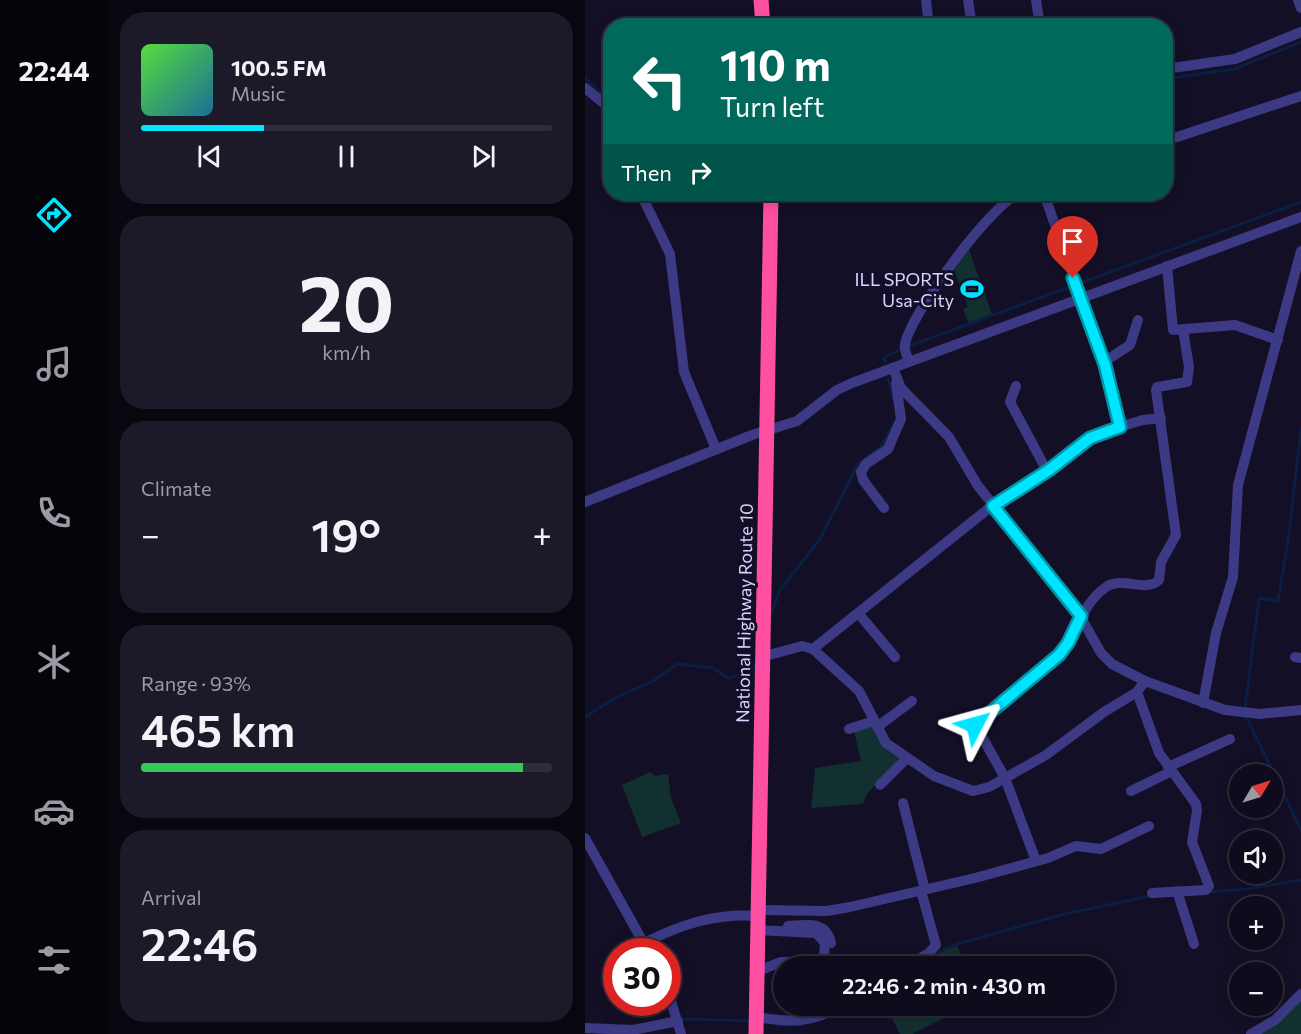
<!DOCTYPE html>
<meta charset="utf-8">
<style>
body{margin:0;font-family:Commissioner,sans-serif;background:#1c1929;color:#f1f3f6;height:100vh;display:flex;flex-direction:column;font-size:22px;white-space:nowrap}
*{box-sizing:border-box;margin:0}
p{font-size:20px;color:#9b9ba3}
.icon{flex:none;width:33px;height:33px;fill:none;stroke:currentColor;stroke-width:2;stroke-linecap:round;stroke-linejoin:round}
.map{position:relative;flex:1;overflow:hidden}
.panel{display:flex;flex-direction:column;gap:12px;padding:12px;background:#08060f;width:477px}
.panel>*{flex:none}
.top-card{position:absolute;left:18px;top:18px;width:570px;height:183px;border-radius:24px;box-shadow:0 3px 15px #0003,0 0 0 2px #2e2b3b;background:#00695c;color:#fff;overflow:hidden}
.needle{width:39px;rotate:52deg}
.fabs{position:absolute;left:644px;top:764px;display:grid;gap:12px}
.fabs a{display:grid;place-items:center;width:54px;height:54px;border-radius:50%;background:#0e0b1c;box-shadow:0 3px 15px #0003,0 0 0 2px #2e2b3b;font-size:30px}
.speed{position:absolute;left:18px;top:938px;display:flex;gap:12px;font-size:30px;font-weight:700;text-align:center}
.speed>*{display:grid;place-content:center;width:78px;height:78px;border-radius:50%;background:#0e0b1c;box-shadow:0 3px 15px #0003,0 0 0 2px #2e2b3b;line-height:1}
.speed .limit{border:9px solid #d22;background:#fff;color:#111}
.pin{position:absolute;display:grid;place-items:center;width:51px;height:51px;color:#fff;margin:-62px -26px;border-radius:50% 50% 50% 0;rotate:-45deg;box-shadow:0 0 6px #0007}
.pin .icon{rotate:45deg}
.me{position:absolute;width:66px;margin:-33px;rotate:51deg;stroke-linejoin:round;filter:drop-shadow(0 0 4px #0008)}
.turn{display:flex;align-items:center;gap:21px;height:126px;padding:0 18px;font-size:27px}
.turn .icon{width:78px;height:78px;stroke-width:2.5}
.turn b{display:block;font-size:42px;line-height:51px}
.then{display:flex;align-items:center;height:57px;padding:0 18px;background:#0003;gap:12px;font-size:22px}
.big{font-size:45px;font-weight:600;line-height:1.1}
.panel .tile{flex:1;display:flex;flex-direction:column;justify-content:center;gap:9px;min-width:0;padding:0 21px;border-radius:24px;background:#1c1929}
.panel .dial{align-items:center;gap:0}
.dial b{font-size:78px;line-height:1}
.song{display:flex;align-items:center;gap:18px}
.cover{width:72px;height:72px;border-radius:9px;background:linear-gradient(135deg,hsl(110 70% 55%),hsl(200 70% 35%))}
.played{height:6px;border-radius:3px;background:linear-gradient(90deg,#00e5ff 30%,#2e2b3b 30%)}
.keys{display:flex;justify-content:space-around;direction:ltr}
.heat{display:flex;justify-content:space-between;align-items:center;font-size:33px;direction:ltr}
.charge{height:9px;border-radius:4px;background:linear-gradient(90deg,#34c759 93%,#2e2b3b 0)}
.trip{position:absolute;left:188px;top:956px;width:342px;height:60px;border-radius:30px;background:#0e0b1c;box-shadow:0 3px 15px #0003,0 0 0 2px #2e2b3b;font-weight:600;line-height:60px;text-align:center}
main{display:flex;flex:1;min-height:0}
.tab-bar{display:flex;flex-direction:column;width:108px;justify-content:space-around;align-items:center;background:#06040b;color:#9b9ba3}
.tab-bar .icon{width:42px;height:42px}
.tab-bar .selected{color:#00e5ff}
.tab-bar b{font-size:27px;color:#f1f3f6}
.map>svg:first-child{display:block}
.green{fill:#12302f}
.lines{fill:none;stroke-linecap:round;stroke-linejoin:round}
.stream{stroke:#0a1f44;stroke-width:3}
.minor{stroke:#3d3a85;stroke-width:10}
.highway{stroke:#ff4fa3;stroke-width:15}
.route-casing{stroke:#0095a6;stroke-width:15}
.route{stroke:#00e5ff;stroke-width:10}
.labels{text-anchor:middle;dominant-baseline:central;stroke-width:6;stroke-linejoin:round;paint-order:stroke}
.poi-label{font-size:18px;fill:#d9d4ff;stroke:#130f26;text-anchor:end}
.street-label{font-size:18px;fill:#d9d4ff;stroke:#130f26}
</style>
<main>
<nav class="tab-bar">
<b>22:44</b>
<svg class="icon selected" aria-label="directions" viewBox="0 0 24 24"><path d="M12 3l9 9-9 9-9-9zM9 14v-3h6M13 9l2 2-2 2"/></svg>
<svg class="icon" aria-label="music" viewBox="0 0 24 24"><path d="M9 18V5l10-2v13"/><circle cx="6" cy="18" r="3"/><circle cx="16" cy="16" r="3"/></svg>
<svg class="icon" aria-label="phone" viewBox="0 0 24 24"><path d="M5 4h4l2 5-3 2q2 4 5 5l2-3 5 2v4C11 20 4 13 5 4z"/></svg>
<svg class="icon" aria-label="climate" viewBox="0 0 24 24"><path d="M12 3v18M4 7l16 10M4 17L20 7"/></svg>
<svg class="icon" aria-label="car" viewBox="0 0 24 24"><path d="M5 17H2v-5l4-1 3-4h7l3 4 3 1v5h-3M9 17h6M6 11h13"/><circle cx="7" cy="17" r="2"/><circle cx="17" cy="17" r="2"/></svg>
<svg class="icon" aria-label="filters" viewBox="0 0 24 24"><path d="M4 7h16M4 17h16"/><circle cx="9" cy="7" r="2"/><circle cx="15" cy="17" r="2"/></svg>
</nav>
<section class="panel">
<div class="tile">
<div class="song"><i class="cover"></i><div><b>100.5 FM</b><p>Music</p></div></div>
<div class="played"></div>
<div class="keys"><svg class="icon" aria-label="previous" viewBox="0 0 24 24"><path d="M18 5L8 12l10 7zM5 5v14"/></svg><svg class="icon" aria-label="pause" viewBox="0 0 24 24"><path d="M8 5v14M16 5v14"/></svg><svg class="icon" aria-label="next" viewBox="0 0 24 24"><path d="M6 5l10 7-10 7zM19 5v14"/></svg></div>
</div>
<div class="tile dial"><b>20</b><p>km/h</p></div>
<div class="tile"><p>Climate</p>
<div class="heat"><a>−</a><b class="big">19°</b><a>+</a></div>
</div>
<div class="tile"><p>Range · 93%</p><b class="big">465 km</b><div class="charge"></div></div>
<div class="tile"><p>Arrival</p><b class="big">22:46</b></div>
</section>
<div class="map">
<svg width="716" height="1034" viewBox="0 0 716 1034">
<rect width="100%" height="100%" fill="#130f26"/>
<g class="green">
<polygon points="383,247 407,314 384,323 378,309 383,307 369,270"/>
<polygon points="287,726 315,758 282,794 278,804 226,808 230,768 276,761 269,731"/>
<polygon points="65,772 70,776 83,774 86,798 96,823 57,837 37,785"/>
<polygon points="372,946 382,966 335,966 360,950"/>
<polygon points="716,998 716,1034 673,1034"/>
<polygon points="300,1005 394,1005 367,1014 327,1034 315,1034"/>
</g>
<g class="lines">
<g class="stream">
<polyline points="0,78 26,102"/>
<polyline points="580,79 649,69 716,42"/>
<polyline points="324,346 716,202"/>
<polyline points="300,362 299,358 318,348"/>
<polyline points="303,378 309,402"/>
<polyline points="185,616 195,590 235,539 273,464 296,447 309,423"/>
<polyline points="660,709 674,598 693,601 704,534 716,428"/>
<polyline points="661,716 716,830"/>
<polyline points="0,717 28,699 68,681 92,664 128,668 143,678 168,671 171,663"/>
<polyline points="622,892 662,889 716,880"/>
<polyline points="333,966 358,950 376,943 476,915 565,896"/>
<polyline points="100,1019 167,1021"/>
<polyline points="191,1025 218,1025"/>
</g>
<g class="minor">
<polyline points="341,0 344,26"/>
<polyline points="383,0 387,26"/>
<polyline points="451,0 455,26"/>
<polyline points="713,0 716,8"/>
<polyline points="580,69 650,59 716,32"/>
<polyline points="0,88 26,109"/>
<polyline points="580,141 716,96"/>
<polyline points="56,194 85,254 99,372 131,449"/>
<polyline points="459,194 520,365 535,427"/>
<polyline points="582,266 588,330 650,325 693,340"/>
<path d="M324,362c-2,-6 -5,-12 -4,-18 7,-32 84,-137 113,-150"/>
<polyline points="519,362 545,345 553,320"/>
<polyline points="308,368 316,388 364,437 393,486 490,607 516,653 527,664 560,681 640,710 675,714 716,710"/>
<polyline points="431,386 425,402 462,471"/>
<polyline points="0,502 167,435 212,421 252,390 267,383 716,217"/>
<polyline points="299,508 278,480 276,472 281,464 303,449 316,419 311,383"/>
<polyline points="273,613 310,657"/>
<polyline points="228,649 408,505 464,470 500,441 517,432 558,420 576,418"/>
<polyline points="177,657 217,646 228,649 274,691 301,743 349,776 388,791 404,787 461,755 519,712 552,692 560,681"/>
<polyline points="710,657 716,658"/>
<polyline points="552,692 574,753 611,804 612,811 607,842 624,886 621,890 567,893"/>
<polyline points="618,703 631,633 648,577 653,485 716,251"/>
<polyline points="292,727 327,701"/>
<polyline points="264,729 289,721"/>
<polyline points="583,767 645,739"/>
<polyline points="295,785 322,758"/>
<polyline points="546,791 587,771"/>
<polyline points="318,803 340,890"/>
<polyline points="0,838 63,951"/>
<path d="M451,861l-31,-83 -30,-54c29,-25 63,-44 88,-74 18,-22 18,-45 43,-63 16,-11 40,6 53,-7l2,-18 15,-27 -20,-145 1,-3 30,-5 2,-15 -6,-37"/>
<polyline points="592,891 609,944"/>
<polyline points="173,910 242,911 265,907 390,878 463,858 491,846 516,849 564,826"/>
<path d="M203,926c18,-1 38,-6 43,17"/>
<polyline points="173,930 231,933 240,943 239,956 234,962 196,962 178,969"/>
<path d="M59,943c38,-19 71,-30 114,-27"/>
<polyline points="321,966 344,953 351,945 336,891"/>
<polyline points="82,988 96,1034"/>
<path d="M172,1017c29,5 58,7 83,-12"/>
<polyline points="0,1028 48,1030 93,1021"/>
<polyline points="666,1034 690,1020 716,994"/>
</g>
<g class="highway">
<polyline points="176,0 178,26"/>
<polyline points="171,1034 186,194"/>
</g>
</g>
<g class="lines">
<g class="route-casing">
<polyline id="route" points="390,725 474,655 483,643 496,616 408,506 464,470 505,438 535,427 520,365 488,278"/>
</g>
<use href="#route" class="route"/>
</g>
<defs>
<g id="stadium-bare" transform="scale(1.8)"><path d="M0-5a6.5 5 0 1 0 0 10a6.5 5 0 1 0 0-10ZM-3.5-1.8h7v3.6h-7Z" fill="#00e5ff" stroke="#130f26" stroke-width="2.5" paint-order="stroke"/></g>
</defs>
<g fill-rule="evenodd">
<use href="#stadium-bare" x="387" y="289"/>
</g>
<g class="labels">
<g class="poi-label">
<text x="369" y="279">ILL SPORTS<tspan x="369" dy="21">Usa-City</tspan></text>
</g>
<g class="street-label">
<text transform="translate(159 613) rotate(-89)">National Highway Route 10</text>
</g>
</g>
</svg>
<div class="fabs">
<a><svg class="needle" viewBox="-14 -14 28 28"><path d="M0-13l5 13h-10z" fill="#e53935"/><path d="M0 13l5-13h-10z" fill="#9b9ba3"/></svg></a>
<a><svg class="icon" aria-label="sound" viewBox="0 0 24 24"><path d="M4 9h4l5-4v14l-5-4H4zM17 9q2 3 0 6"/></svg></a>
<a>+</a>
<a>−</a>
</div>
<div class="speed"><div class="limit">30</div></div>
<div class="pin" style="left:488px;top:278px;background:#d93025"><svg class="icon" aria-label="arrive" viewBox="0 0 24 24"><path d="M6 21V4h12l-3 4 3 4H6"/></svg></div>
<svg class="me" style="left:390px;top:725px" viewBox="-20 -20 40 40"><path d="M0-17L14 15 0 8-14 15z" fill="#00e5ff" stroke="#fff" stroke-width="4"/></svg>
<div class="trip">22:46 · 2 min · 430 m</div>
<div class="top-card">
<div class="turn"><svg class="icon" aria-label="left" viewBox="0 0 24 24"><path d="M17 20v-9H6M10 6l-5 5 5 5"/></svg><div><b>110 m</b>Turn left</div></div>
<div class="then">Then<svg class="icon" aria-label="right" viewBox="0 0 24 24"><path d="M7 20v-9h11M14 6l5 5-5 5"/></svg></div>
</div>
</div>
</main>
